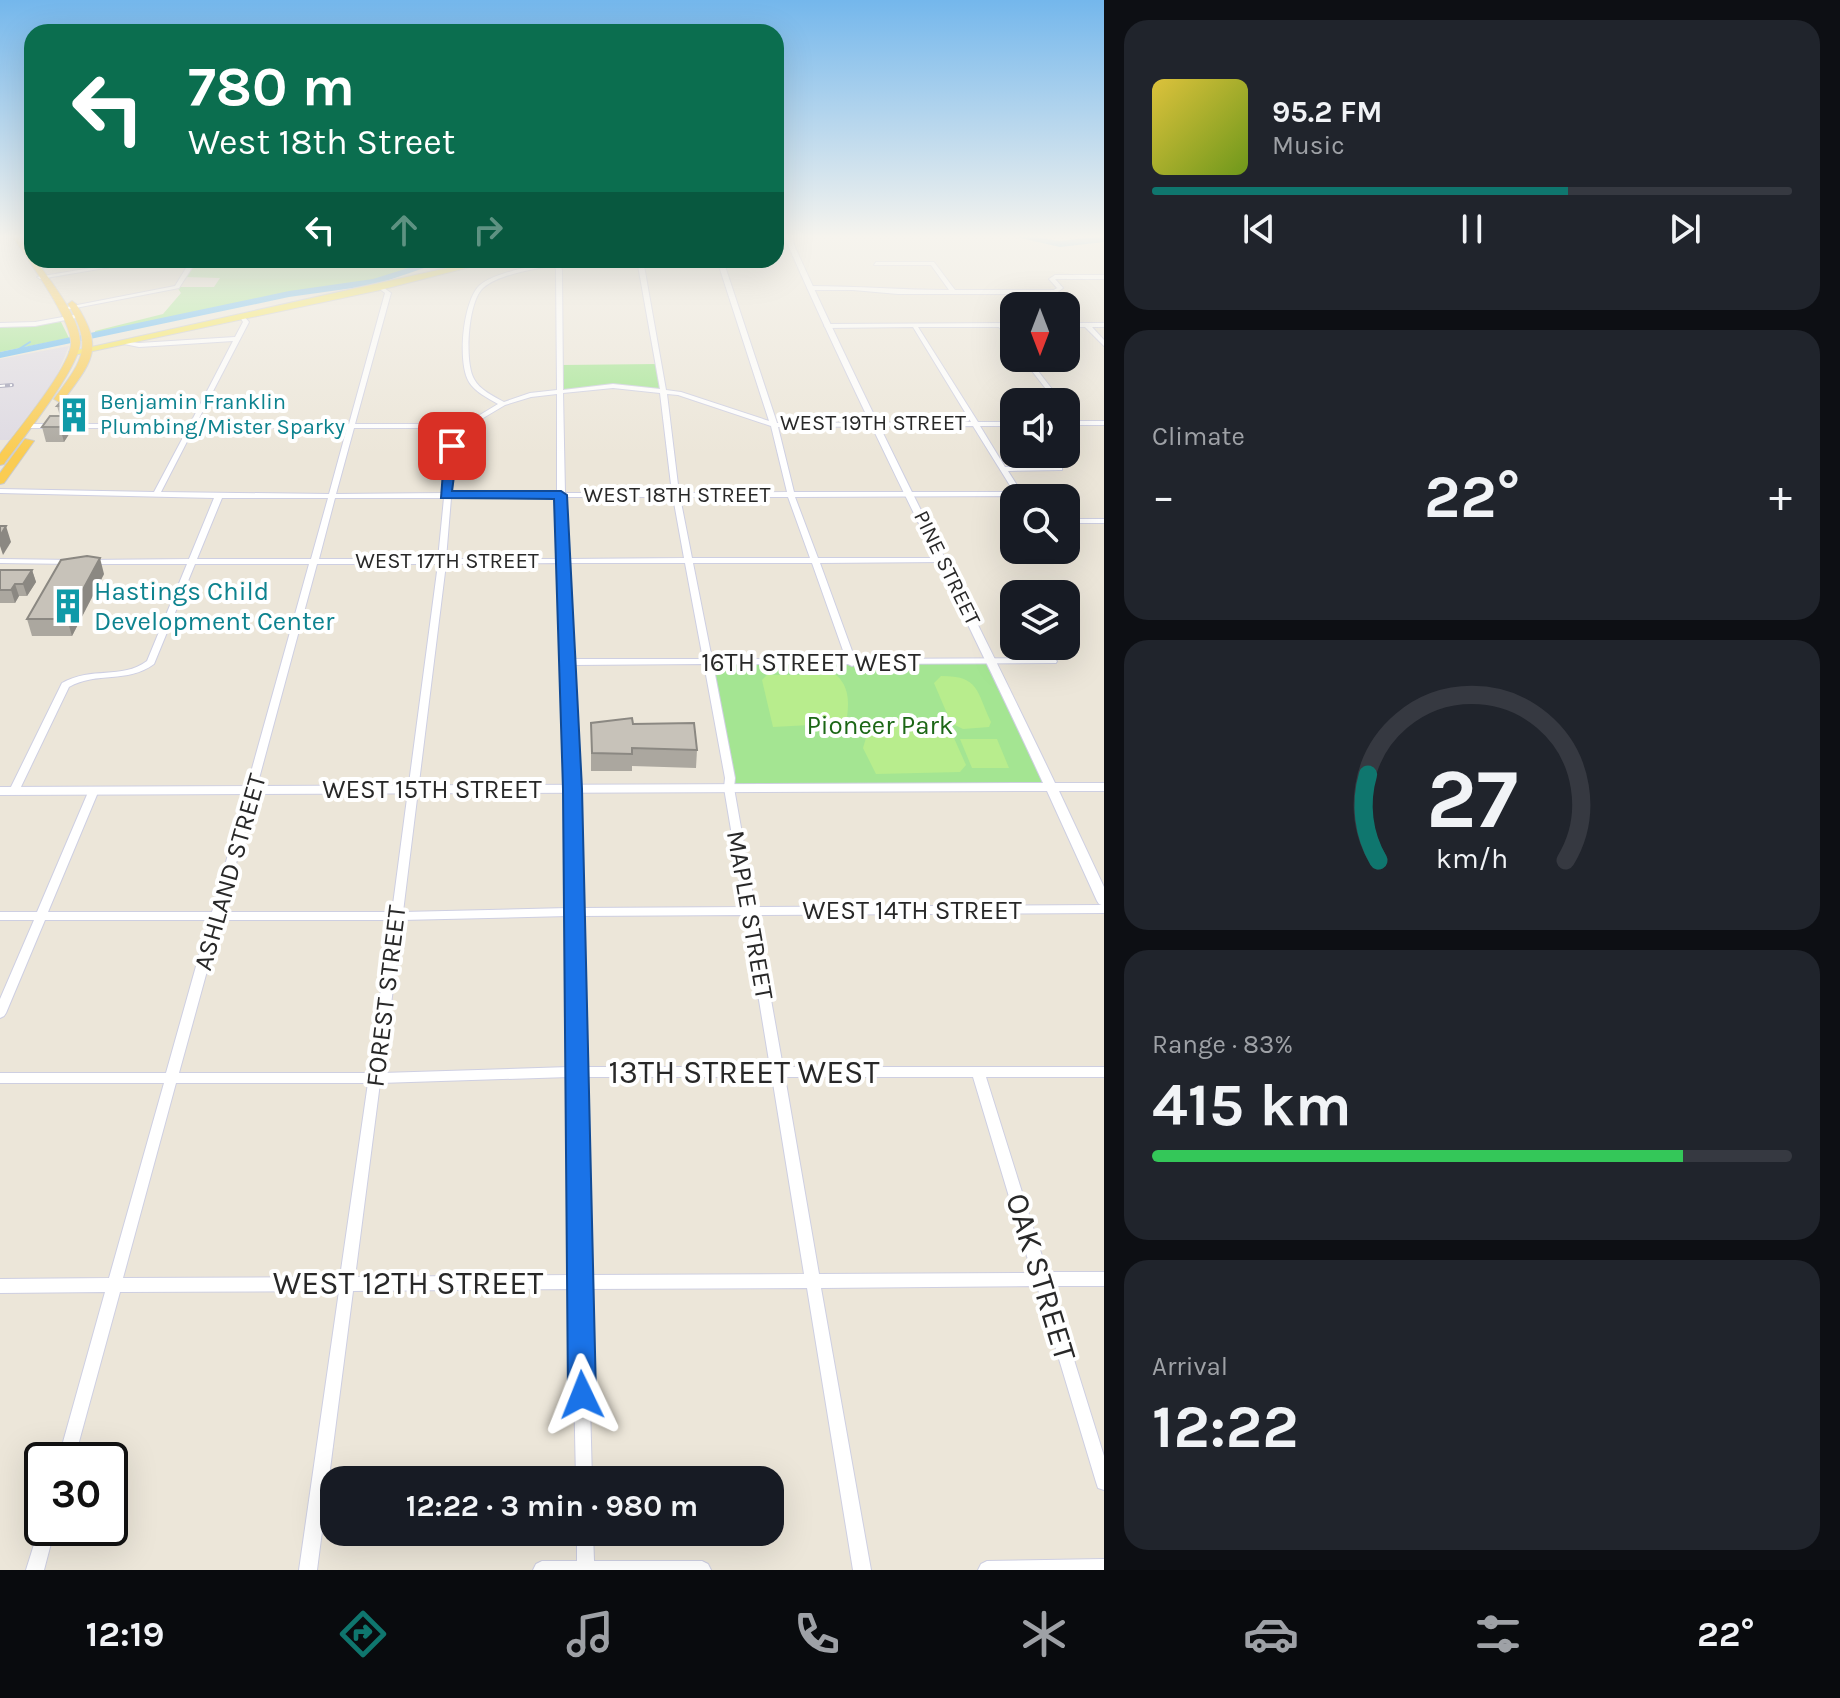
<!DOCTYPE html>
<meta charset="utf-8">
<style>
body{margin:0;font-family:Karla,sans-serif;background:#20242c;color:#f1f3f6;height:100vh;display:flex;flex-direction:column;font-size:30px;white-space:nowrap}
*{box-sizing:border-box;margin:0}
p{font-size:26px;color:#9ea1a6}
.icon{flex:none;width:44px;height:44px;fill:none;stroke:currentColor;stroke-width:2;stroke-linecap:round;stroke-linejoin:round}
.map{position:relative;flex:1;overflow:hidden}
.sheet{display:flex;flex-direction:column;gap:20px;padding:20px;background:#0d0f14;width:736px}
.sheet>*{flex:none}
.hud{position:absolute;left:24px;top:24px;width:760px;height:244px;border-radius:24px;box-shadow:0 8px 32px #0002;background:#0b6e4f;color:#fff;overflow:hidden}
.needle{width:52px;rotate:180deg}
.tools{position:absolute;left:1000px;top:292px;display:grid;gap:16px}
.tools a{display:grid;place-items:center;width:80px;height:80px;border-radius:16px;background:#171b24;box-shadow:0 8px 32px #0002;font-size:40px}
.speed{position:absolute;left:24px;top:1442px;display:flex;gap:16px;font-size:40px;font-weight:700;text-align:center}
.speed>*{display:grid;place-content:center;width:104px;height:104px;border-radius:50%;background:#171b24;box-shadow:0 8px 32px #0002;line-height:1}
.speed .limit{border:4px solid #111;border-radius:12px;background:#fff;color:#111}
.pin{position:absolute;display:grid;place-items:center;width:68px;height:68px;color:#fff;margin:-34px;border-radius:16px;box-shadow:0 4px 12px #0006}
.me{position:absolute;width:88px;margin:-44px;rotate:358deg;stroke-linejoin:round;filter:drop-shadow(0 0 6px #0008)}
.turn{display:flex;align-items:center;gap:28px;height:168px;padding:0 32px;font-size:36px}
.turn .icon{width:104px;height:104px;stroke-width:2.5}
.turn b{display:block;font-size:56px;line-height:68px}
.lanes{display:flex;align-items:center;height:76px;padding:0 32px;background:#0003;justify-content:center;gap:40px;direction:ltr}
.lanes .off{opacity:.35}
.big{font-size:60px;font-weight:700;line-height:1.1}
.sheet .tile{flex:1;display:flex;flex-direction:column;justify-content:center;gap:12px;min-width:0;padding:0 28px;border-radius:24px;background:#20242c}
.sheet .dial{align-items:center;gap:0}
.dial svg{height:208px;overflow:visible;fill:none;stroke:#363941;stroke-width:7;stroke-linecap:round;text-anchor:middle}
.dial text{fill:#f1f3f6;stroke:none}
.song{display:flex;align-items:center;gap:24px}
.cover{width:96px;height:96px;border-radius:12px;background:linear-gradient(135deg,hsl(50 70% 55%),hsl(80 70% 35%))}
.played{height:8px;border-radius:4px;background:linear-gradient(90deg,#0f766e 65%,#363941 65%)}
.keys{display:flex;justify-content:space-around;direction:ltr}
.heat{display:flex;justify-content:space-between;align-items:center;font-size:44px;direction:ltr}
.charge{height:12px;border-radius:6px;background:linear-gradient(90deg,#34c759 83%,#363941 0)}
.trip{position:absolute;left:320px;top:1466px;width:464px;height:80px;border-radius:24px;background:#171b24;box-shadow:0 8px 32px #0002;font-weight:700;line-height:80px;text-align:center}
.tabs{display:flex;height:128px;justify-content:space-around;align-items:center;background:#090b0e;color:#9ea1a6}
.tabs .icon{width:56px;height:56px}
.tabs .selected{color:#0f766e}
.tabs b{font-size:36px;color:#f1f3f6}
main{display:flex;flex:1;min-height:0}
.map>svg:first-child{display:block}
.industrial{fill:#dedae3}
.green{fill:#a4e592}
.pitch{fill:#b8ed8d}
.lines{fill:none;stroke-linecap:round;stroke-linejoin:round}
.stream{stroke:#66bbf3;stroke-width:2}
.river{fill:#66bbf3;fill-rule:evenodd}
.minor-casing{stroke:#cecfe2;stroke-width:2}
.tertiary-casing{stroke:#cecfe2;stroke-width:2}
.primary-casing{stroke:#cbcbcb;stroke-width:2}
.trunk-casing{stroke:#cbcbcb;stroke-width:2}
.minor{fill:#fff;fill-rule:evenodd}
.tertiary{fill:#fff;fill-rule:evenodd}
.primary{fill:#f6e553;fill-rule:evenodd}
.trunk{fill:#facc52;fill-rule:evenodd}
.rail-casing{stroke:#9c9cb4;stroke-width:4}
.rail{stroke:#fff;stroke-width:2;stroke-dasharray:5;stroke-linecap:butt}
.wall{fill:#aba79f}
.shaded-wall{fill:#8b8882}
.building{fill:#c7c2b9;stroke:#8b8882;stroke-width:2}
.route{fill:#1a73e8;stroke:#114b97;stroke-width:2}
.labels{text-anchor:middle;dominant-baseline:central;stroke-width:8;stroke-linejoin:round;paint-order:stroke}
.far-culture-label{font-size:22px;fill:#0d838f;stroke:#fff;text-anchor:start}
.far-street-label{font-size:22px;fill:#282828;stroke:#fff}
.culture-label{font-size:26px;fill:#0d838f;stroke:#fff;text-anchor:start}
.street-label{font-size:26px;fill:#282828;stroke:#fff}
.park-label{font-size:26px;fill:#1c6716;stroke:#fff}
.near-street-label{font-size:32px;fill:#282828;stroke:#fff}
</style>
<main>
<div class="map">
<svg width="1104" height="1570" viewBox="0 0 1104 1570">
<rect width="100%" height="100%" fill="#ece6d9"/>
<polygon class="industrial" points="69,346 55,380 9,440 0,440 0,359"/>
<g class="green">
<polygon points="233,260 443,260 374,282 289,294 96,336 95,331 163,314 181,293 177,287 214,287 220,278 184,277 190,267"/>
<polygon points="61,322 69,338 0,352 0,327"/>
<polygon points="659,364 663,390 597,387 562,390 561,365"/>
<polygon points="992,661 1050,787 729,788 710,663"/>
</g>
<g class="pitch">
<path d="M767,675h69c13,11 13,27 11,42l-18,7 -56,3 -11,-47z"/>
<path d="M941,676c39,0 35,15 50,46l-2,5 -26,2 -12,-6 -17,-40z"/>
<polygon points="893,718 945,718 966,765 960,772 876,774 863,748 868,731"/>
<polygon points="960,739 997,739 1009,768 972,768"/>
</g>
<g class="lines">
<g class="stream">
<polyline points="374,282 382,284"/>
<polyline points="16,351 30,342"/>
</g>
<g class="river">
<polygon points="1012,236 1028,236 1060,241 1104,236 1104,242 1060,247"/>
<polygon points="434,260 448,260 374,285 289,297 0,358 0,352 289,291 373,279"/>
</g>
<g class="minor-casing">
<g id="minor">
<polygon points="139,260 152,260 40,279 37,277"/>
<polygon points="191,260 197,260 179,288 65,310 62,308 175,286"/>
<path d="M547,260h27l-14,4 2,6 1,120 50,-6 47,5 -23,-129h6l23,130 15,2 88,29 -52,-161h6l54,163 194,-1 -58,-95 -86,1 -3,-2 3,-2 187,-1v4h-9l9,12v6l-2,-1 -13,-17h-81l60,95h36v4h-34l25,41h55l2,1v2l-54,1 16,25 -3,2 -5,-2 -221,1 23,61h125l4,2 -4,2 -123,1 35,96 198,-1 4,3 -1,2 -200,1 -4,2 -4,-2h-135l22,114 -1,10 21,119 349,-2v8l-348,2 27,152h321v10h-118l61,195h57v14h-53l53,170v34l-6,-2 -2,-6 -59,-196 -216,2 50,282h-18l-46,-282 -220,1 5,191h-16l-4,-191 -219,2 -36,279h-18l40,-279 -219,1 -46,168h-16l47,-168 -105,1v-14l109,-1 55,-195h-164v-10h166l43,-153h-164l-39,93 -2,3 -4,2v-19l34,-79h-34v-8h37l52,-122 5,-3 5,3 -51,122h164l97,-348h-114l-41,100c-27,20 -57,7 -85,23l-50,104 -1,2h-8l-1,-2 53,-108c30,-17 59,-3 85,-22l40,-97h-101v-4l103,-1 25,-61 -214,-5v-4l154,3 34,-64h-162l-3,-2 3,-2h164l43,-83 -94,6 -20,-4 3,-2 17,2 96,-6 8,-15 -3,-5 3,-2 6,7 -53,102h153l36,-131 -8,-6 3,-2 11,8 -36,131h110l33,-20c-10,-6 -23,-12 -29,-22 -12,-19 -6,-82 11,-97 16,-13 51,-18 71,-23zM555,265l1,5 1,120 -27,3 -26,9c-11,-6 -24,-12 -30,-23 -10,-17 -6,-78 9,-91 16,-14 52,-19 72,-23zM613,388l47,5 12,100h-107l-2,-100zM557,394v99h-105l3,-47 13,-19 37,-22 26,-8zM667,394l11,1 93,31 16,66 -108,1zM973,426l41,66h-220l-16,-65zM194,428h153l-18,66 -168,-2zM354,428h107l-12,18 -5,47 -108,1zM557,497l2,62h-113l5,-61zM565,497h108l11,61 -117,1zM680,497h108l22,61h-118zM222,498h106l-17,61h-114zM335,498h109l-6,61h-119zM560,563l7,226 1,119 -165,4 43,-348zM568,563h117l18,96h-131zM693,563h119l34,96h-134zM317,564h121l-46,348h-169zM704,664l21,114 -1,10 20,119 -165,1 -2,-119 -5,-124zM745,915l25,152h-189l-2,-151zM568,916l1,151 -187,6 20,-153zM221,920h170l-22,153h-190zM569,1077l3,198 -217,2 25,-194zM581,1077h191l32,197 -217,1zM785,1077h188l59,196 -213,1zM176,1083h192l-28,194 -217,1z"/>
<path d="M876,262h58l21,28h99l3,-2 -8,-9 6,-4h49v4h-49l8,9 -8,6h-157l-45,-4h-43l-3,-2 3,-2c47,0 93,4 139,4l-18,-25h-57z"/>
<polygon points="74,315 77,317 76,318 35,326 0,327 0,323 35,322"/>
<polygon points="1066,323 1104,323 1104,327 1092,327 1104,340 1104,346 1085,327 1066,327"/>
<polygon points="1022,358 1028,358 1062,402 1056,402"/>
<rect x="1066" y="421" width="38" height="4"/>
<rect x="1066" y="519" width="38" height="4"/>
<polygon points="0,559 73,560 77,562 73,564 0,563"/>
<polygon points="41,1522 42,1528 55,1528 44,1570 26,1570"/>
<polygon points="577,1532 593,1532 594,1561 702,1561 708,1564 711,1570 533,1570 536,1564 542,1561 577,1561"/>
<polygon points="1104,1559 1104,1570 978,1570 981,1564 987,1561"/>
</g>
</g>
<g class="tertiary-casing">
<path id="tertiary" d="M784,236h6c83,185 178,364 265,547h49v8h-45l45,96v19l-5,-2 -2,-3 -50,-110 -1047,4v-8l1043,-4c-84,-183 -178,-362 -259,-547z"/>
</g>
<g class="primary-casing">
<polygon id="primary" points="483,260 497,260 380,290 74,355 69,352"/>
</g>
<g class="trunk-casing">
<g id="trunk">
<path d="M12,236h8l12,19v5h4c14,21 44,57 44,82 1,24 -60,100 -76,122l-4,1v-11c17,-23 68,-84 71,-109 3,-23 -45,-88 -59,-109z"/>
<path d="M72,301l4,3c29,46 16,57 -13,97l-4,1 -5,-3c28,-38 40,-51 14,-95z"/>
<polygon points="25,439 34,441 4,483 0,484 0,473"/>
</g>
</g>
<use href="#minor" class="minor"/>
<use href="#tertiary" class="tertiary"/>
<use href="#primary" class="primary"/>
<use href="#trunk" class="trunk"/>
<g class="rail-casing">
<polyline id="rail" points="0,386 12,385"/>
</g>
<use href="#rail" class="rail"/>
</g>
<g class="wall">
<polygon points="64,398 86,412 80,421 69,421 71,431 64,442 46,442 42,427 60,416 57,406"/>
<polygon points="0,570 32,570 36,582 27,596 19,596 15,603 0,603"/>
<polygon points="104,574 72,636 32,636 27,619"/>
<polygon points="591,723 633,724 697,750 696,768 632,766 632,771 591,771"/>
</g>
<g class="shaded-wall">
<polygon points="83,397 86,412 80,421 77,406"/>
<polygon points="68,416 71,431 64,442 60,427"/>
<polygon points="6,526 11,542 3,555 0,546 0,536"/>
<polygon points="100,558 104,574 72,636 67,619"/>
<polygon points="32,570 36,582 27,596 23,584"/>
<polygon points="15,584 19,596 15,603 11,590"/>
</g>
<g class="building">
<polygon points="83,397 77,406 57,406 64,398"/>
<polygon points="50,416 68,416 60,427 42,427"/>
<polygon points="0,526 6,526 0,536"/>
<polygon points="87,556 100,558 67,619 27,619 61,560"/>
<polygon points="0,570 32,570 23,584 15,584 11,590 0,590"/>
<polygon points="632,718 633,724 694,723 697,750 632,748 632,754 592,753 591,723"/>
</g>
<linearGradient id="sky" x2="0" y2="1"><stop stop-color="#74b7ec"/><stop offset="0.52" stop-color="#f6f4ee"/><stop offset="1" stop-color="#f6f4ee" stop-opacity="0"/></linearGradient>
<rect width="1104" height="455" fill="url(#sky)"/>
<polygon class="route" points="452,443 458,446 452,491 561,491 567,495 582,789 596,1395 592,1405 582,1409 572,1405 568,1395 563,789 554,499 441,498 445,446"/>
<defs>
<g id="building-bare" transform="scale(2.76)"><path d="M-4-6H4V6H1V3H-1V6H-4ZM-2.5-4.3h1.7v1.8h-1.7ZM.8-4.3h1.7v1.8H.8ZM-2.5-1h1.7V.8h-1.7ZM.8-1h1.7V.8H.8Z" fill="#0f9aa8" stroke="#fff" stroke-width="2.5" paint-order="stroke"/></g>
</defs>
<g fill-rule="evenodd">
<use href="#building-bare" x="74" y="415"/>
<use href="#building-bare" x="68" y="606"/>
</g>
<g class="labels">
<g class="far-culture-label">
<text x="100" y="402">Benjamin Franklin<tspan x="100" dy="25">Plumbing/Mister Sparky</tspan></text>
</g>
<g class="far-street-label">
<text x="873" y="423">WEST 19TH STREET</text>
<text x="677" y="495">WEST 18TH STREET</text>
<text x="447" y="561">WEST 17TH STREET</text>
<text transform="translate(947 568) rotate(64)">PINE STREET</text>
</g>
<g class="culture-label">
<text x="94" y="591">Hastings Child<tspan x="94" dy="30">Development Center</tspan></text>
</g>
<g class="street-label">
<text x="811" y="662">16TH STREET WEST</text>
<text x="432" y="789">WEST 15TH STREET</text>
<text transform="translate(230 872) rotate(-74)">ASHLAND STREET</text>
<text x="912" y="910">WEST 14TH STREET</text>
<text transform="translate(750 915) rotate(80)">MAPLE STREET</text>
<text transform="translate(386 996) rotate(-83)">FOREST STREET</text>
</g>
<g class="park-label">
<text x="880" y="725">Pioneer Park</text>
</g>
<g class="near-street-label">
<text x="744" y="1072">13TH STREET WEST</text>
<text transform="translate(1041 1277) rotate(73)">OAK STREET</text>
<text x="408" y="1283">WEST 12TH STREET</text>
</g>
</g>
</svg>
<div class="tools">
<a><svg class="needle" viewBox="-14 -14 28 28"><path d="M0-13l5 13h-10z" fill="#e53935"/><path d="M0 13l5-13h-10z" fill="#9ea1a6"/></svg></a>
<a><svg class="icon" aria-label="sound" viewBox="0 0 24 24"><path d="M4 9h4l5-4v14l-5-4H4zM17 9q2 3 0 6"/></svg></a>
<a><svg class="icon" aria-label="search" viewBox="0 0 24 24"><circle cx="10" cy="10" r="6"/><path d="M15 15l6 6"/></svg></a>
<a><svg class="icon" aria-label="layers" viewBox="0 0 24 24"><path d="M12 4l9 5-9 5-9-5zM3 14l9 5 9-5"/></svg></a>
</div>
<div class="speed"><div class="limit">30</div></div>
<div class="pin" style="left:452px;top:446px;background:#d93025"><svg class="icon" aria-label="arrive" viewBox="0 0 24 24"><path d="M6 21V4h12l-3 4 3 4H6"/></svg></div>
<svg class="me" style="left:582px;top:1395px" viewBox="-20 -20 40 40"><path d="M0-17L14 15 0 8-14 15z" fill="#1a73e8" stroke="#fff" stroke-width="4"/></svg>
<div class="trip">12:22 · 3 min · 980 m</div>
<div class="hud">
<div class="turn"><svg class="icon" aria-label="left" viewBox="0 0 24 24"><path d="M17 20v-9H6M10 6l-5 5 5 5"/></svg><div><b>780 m</b>West 18th Street</div></div>
<div class="lanes"><svg class="icon" aria-label="left" viewBox="0 0 24 24"><path d="M17 20v-9H6M10 6l-5 5 5 5"/></svg><svg class="icon off" aria-label="ahead" viewBox="0 0 24 24"><path d="M12 20V5M6 11l6-6 6 6"/></svg><svg class="icon off" aria-label="right" viewBox="0 0 24 24"><path d="M7 20v-9h11M14 6l5 5-5 5"/></svg></div>
</div>
</div>
<section class="sheet">
<div class="tile">
<div class="song"><i class="cover"></i><div><b>95.2 FM</b><p>Music</p></div></div>
<div class="played"></div>
<div class="keys"><svg class="icon" aria-label="previous" viewBox="0 0 24 24"><path d="M18 5L8 12l10 7zM5 5v14"/></svg><svg class="icon" aria-label="pause" viewBox="0 0 24 24"><path d="M8 5v14M16 5v14"/></svg><svg class="icon" aria-label="next" viewBox="0 0 24 24"><path d="M6 5l10 7-10 7zM19 5v14"/></svg></div>
</div>
<div class="tile"><p>Climate</p>
<div class="heat"><a>−</a><b class="big">22°</b><a>+</a></div>
</div>
<div class="tile dial"><svg viewBox="0 0 100 80">
<path d="M14 69A42 42 0 1 1 86 69"/>
<path d="M14 69A42 42 0 0 1 10 36" stroke="#0f766e"/>
<text x="50" y="56" font-size="32" font-weight="700">27</text>
<text x="50" y="72" font-size="11">km/h</text>
</svg></div>
<div class="tile"><p>Range · 83%</p><b class="big">415 km</b><div class="charge"></div></div>
<div class="tile"><p>Arrival</p><b class="big">12:22</b></div>
</section>
</main>
<nav class="tabs">
<b>12:19</b>
<svg class="icon selected" aria-label="directions" viewBox="0 0 24 24"><path d="M12 3l9 9-9 9-9-9zM9 14v-3h6M13 9l2 2-2 2"/></svg>
<svg class="icon" aria-label="music" viewBox="0 0 24 24"><path d="M9 18V5l10-2v13"/><circle cx="6" cy="18" r="3"/><circle cx="16" cy="16" r="3"/></svg>
<svg class="icon" aria-label="phone" viewBox="0 0 24 24"><path d="M5 4h4l2 5-3 2q2 4 5 5l2-3 5 2v4C11 20 4 13 5 4z"/></svg>
<svg class="icon" aria-label="climate" viewBox="0 0 24 24"><path d="M12 3v18M4 7l16 10M4 17L20 7"/></svg>
<svg class="icon" aria-label="car" viewBox="0 0 24 24"><path d="M5 17H2v-5l4-1 3-4h7l3 4 3 1v5h-3M9 17h6M6 11h13"/><circle cx="7" cy="17" r="2"/><circle cx="17" cy="17" r="2"/></svg>
<svg class="icon" aria-label="filters" viewBox="0 0 24 24"><path d="M4 7h16M4 17h16"/><circle cx="9" cy="7" r="2"/><circle cx="15" cy="17" r="2"/></svg>
<b>22°</b>
</nav>
